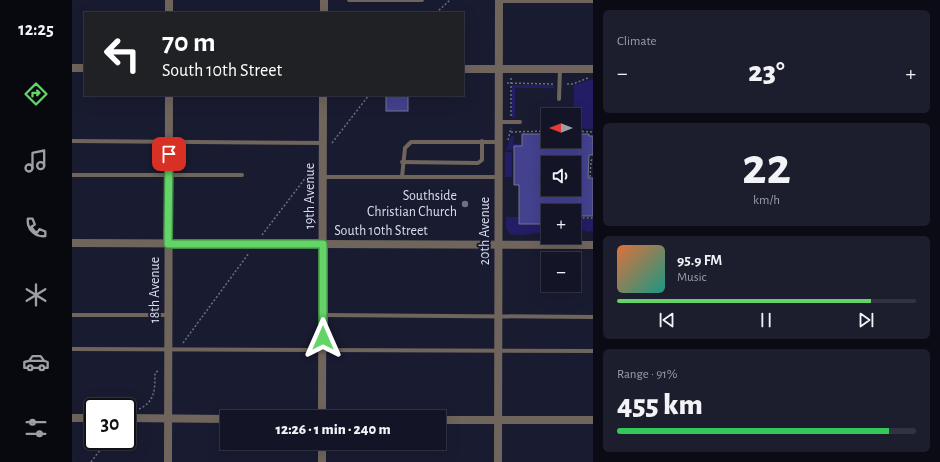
<!DOCTYPE html>
<meta charset="utf-8">
<style>
body{margin:0;font-family:"Alegreya Sans",sans-serif;background:#1c1d2d;color:#f1f3f6;height:100vh;display:flex;flex-direction:column;font-size:15px;white-space:nowrap}
*{box-sizing:border-box;margin:0}
p{font-size:13px;color:#9d9ea7}
.icon{flex:none;width:22px;height:22px;fill:none;stroke:currentColor;stroke-width:2;stroke-linecap:round;stroke-linejoin:round}
.map{position:relative;flex:1;overflow:hidden}
.drawer{display:flex;flex-direction:column;gap:10px;padding:10px;background:#0a0b14;width:347px}
.drawer>*{flex:none}
.banner{position:absolute;left:12px;top:12px;width:380px;height:84px;border-radius:0px;box-shadow:0 4px 16px #0002,0 0 0 1px #323342;background:#202124;color:#fff;overflow:hidden}
.needle{width:26px;rotate:270deg}
.tools{position:absolute;left:469px;top:108px;display:grid;gap:8px}
.tools a{display:grid;place-items:center;width:40px;height:40px;border-radius:0px;background:#131425;box-shadow:0 4px 16px #0002,0 0 0 1px #323342;font-size:20px}
.speed{position:absolute;left:12px;top:398px;display:flex;gap:8px;font-size:20px;font-weight:700;text-align:center}
.speed>*{display:grid;place-content:center;width:52px;height:52px;border-radius:50%;background:#131425;box-shadow:0 4px 16px #0002,0 0 0 1px #323342;line-height:1}
.speed .limit{border:2px solid #111;border-radius:6px;background:#fff;color:#111}
.pin{position:absolute;display:grid;place-items:center;width:34px;height:34px;color:#fff;margin:-17px;border-radius:8px;box-shadow:0 2px 6px #0006}
.me{position:absolute;width:44px;margin:-22px;rotate:0deg;stroke-linejoin:round;filter:drop-shadow(0 0 3px #0008)}
.turn{display:flex;align-items:center;gap:14px;height:84px;padding:0 12px;font-size:18px}
.turn .icon{width:52px;height:52px;stroke-width:2.5}
.turn b{display:block;font-size:28px;line-height:34px}
.big{font-size:30px;font-weight:800;line-height:1.1}
.drawer .widget{flex:1;display:flex;flex-direction:column;justify-content:center;gap:6px;min-width:0;padding:0 14px;border-radius:6px;background:#1c1d2d}
.drawer .dial{align-items:center;gap:0}
.dial b{font-size:52px;line-height:1}
.song{display:flex;align-items:center;gap:12px}
.cover{width:48px;height:48px;border-radius:6px;background:linear-gradient(135deg,hsl(20 70% 55%),hsl(170 70% 35%))}
.played{height:4px;border-radius:2px;background:linear-gradient(90deg,#64d468 85%,#323342 85%)}
.keys{display:flex;justify-content:space-around;direction:ltr}
.heat{display:flex;justify-content:space-between;align-items:center;font-size:22px;direction:ltr}
.charge{height:6px;border-radius:3px;background:linear-gradient(90deg,#34c759 91%,#323342 0)}
.trip{position:absolute;left:148px;top:410px;width:226px;height:40px;border-radius:0px;background:#131425;box-shadow:0 4px 16px #0002,0 0 0 1px #323342;font-weight:800;line-height:40px;text-align:center}
main{display:flex;flex:1;min-height:0}
.tab-bar{display:flex;flex-direction:column;width:72px;justify-content:space-around;align-items:center;background:#08080f;color:#9d9ea7}
.tab-bar .icon{width:28px;height:28px}
.tab-bar .active{color:#64d468}
.tab-bar b{font-size:18px;color:#f1f3f6}
.map>svg:first-child{display:block}
.green{fill:#231d65}
.building{fill:#44418e;stroke:#747691;fill-rule:evenodd}
.lines{fill:none;stroke-linecap:round;stroke-linejoin:round}
.path{stroke:#6e7184;stroke-width:1.5;stroke-dasharray:2 2;stroke-linecap:butt}
.service{stroke:#6f655c;stroke-width:4}
.minor{stroke:#6f655c;stroke-width:8}
.route-casing{stroke:#418a44;stroke-width:10}
.route{stroke:#64d468;stroke-width:7}
.worship-dot{fill:#6b7280;stroke:#191b31;stroke-width:1.5}
.labels{text-anchor:middle;dominant-baseline:central;stroke-width:4;stroke-linejoin:round;paint-order:stroke}
.street-label{font-size:14px;fill:#dbdeed;stroke:#191b31}
.poi-label{font-size:14px;fill:#dbdeed;stroke:#191b31;text-anchor:end}
</style>
<main>
<nav class="tab-bar">
<b>12:25</b>
<svg class="icon active" aria-label="directions" viewBox="0 0 24 24"><path d="M12 3l9 9-9 9-9-9zM9 14v-3h6M13 9l2 2-2 2"/></svg>
<svg class="icon" aria-label="music" viewBox="0 0 24 24"><path d="M9 18V5l10-2v13"/><circle cx="6" cy="18" r="3"/><circle cx="16" cy="16" r="3"/></svg>
<svg class="icon" aria-label="phone" viewBox="0 0 24 24"><path d="M5 4h4l2 5-3 2q2 4 5 5l2-3 5 2v4C11 20 4 13 5 4z"/></svg>
<svg class="icon" aria-label="climate" viewBox="0 0 24 24"><path d="M12 3v18M4 7l16 10M4 17L20 7"/></svg>
<svg class="icon" aria-label="car" viewBox="0 0 24 24"><path d="M5 17H2v-5l4-1 3-4h7l3 4 3 1v5h-3M9 17h6M6 11h13"/><circle cx="7" cy="17" r="2"/><circle cx="17" cy="17" r="2"/></svg>
<svg class="icon" aria-label="filters" viewBox="0 0 24 24"><path d="M4 7h16M4 17h16"/><circle cx="9" cy="7" r="2"/><circle cx="15" cy="17" r="2"/></svg>
</nav>
<div class="map">
<svg width="521" height="462" viewBox="0 0 521 462">
<rect width="100%" height="100%" fill="#191b31"/>
<g class="green">
<polygon points="521,79 521,129 502,128 502,85"/>
<polygon points="440,85 482,85 482,88 443,88 443,117 440,118"/>
<polygon points="439,136 442,136 441,144 450,144 450,146 442,146 441,150 434,150"/>
<rect x="433" y="152" width="7" height="25"/>
<path d="M434,217h13v7h29v8c-13,0 -25,5 -38,2l-4,-5z"/>
<polygon points="511,219 521,219 521,231 513,232 512,229 510,231 511,232 502,232 502,228"/>
</g>
<g class="building">
<rect x="314" y="95" width="22" height="16"/>
<path d="M450,134h26v7h26v-7h15v2h4v19h-4l-1,23h5v38h-11l-8,8v-13h-26v13h-29v-39h-5v-39h8zM476,163h26v26h-26z"/>
</g>
<g class="lines">
<g class="path">
<polyline points="364,13 378,0"/>
<polyline points="435,83 481,84"/>
<polyline points="495,84 501,84 516,78"/>
<polyline points="439,116 439,78"/>
<polyline points="502,131 521,132"/>
<polyline points="439,132 476,131"/>
<polyline points="436,140 439,128"/>
<polyline points="260,143 297,95"/>
<polyline points="518,177 519,161 521,158"/>
<polyline points="502,226 510,218 521,218"/>
<polyline points="190,235 241,168"/>
<polyline points="111,343 177,253"/>
<path d="M67,409c16,-7 16,-20 16,-36l4,-3"/>
<polyline points="19,462 35,441"/>
</g>
<g class="service">
<polyline points="277,0 350,0"/>
<polyline points="427,1 521,1"/>
<polyline points="487,99 488,69"/>
<polyline points="427,122 448,122"/>
<polyline points="0,141 251,143"/>
<polyline points="330,162 406,163 410,160 410,141"/>
<polyline points="0,175 170,175"/>
<polyline points="251,177 427,177"/>
<polyline points="330,177 333,148 339,142 427,142"/>
<polyline points="0,315 96,315"/>
<polyline points="251,315 521,317"/>
<polyline points="0,349 521,351"/>
</g>
<g class="minor">
<polyline points="97,13 97,0"/>
<polyline points="252,13 252,0"/>
<polyline points="0,68 13,68"/>
<polyline points="391,69 521,69"/>
<polyline points="0,243 521,245"/>
<polyline points="250,417 251,95"/>
<polyline points="0,418 21,418"/>
<polyline points="55,418 155,419"/>
<polyline points="367,420 521,420"/>
<polyline points="96,462 97,95"/>
<polyline points="250,462 250,443"/>
<polyline points="426,462 427,0"/>
</g>
</g>
<g class="lines">
<g class="route-casing">
<polyline id="route" points="97,154 96,244 251,244 251,338"/>
</g>
<use href="#route" class="route"/>
</g>
<circle class="worship-dot" cx="393" cy="204" r="4"/>
<g class="labels">
<g class="street-label">
<text transform="translate(238 196) rotate(-90)">19th Avenue</text>
<text x="309" y="231">South 10th Street</text>
<text transform="translate(413 231) rotate(-90)">20th Avenue</text>
<text transform="translate(83 290) rotate(-90)">18th Avenue</text>
</g>
<g class="poi-label">
<text x="385" y="196">Southside<tspan x="385" dy="16">Christian Church</tspan></text>
</g>
</g>
</svg>
<div class="tools">
<a><svg class="needle" viewBox="-14 -14 28 28"><path d="M0-13l5 13h-10z" fill="#e53935"/><path d="M0 13l5-13h-10z" fill="#9d9ea7"/></svg></a>
<a><svg class="icon" aria-label="sound" viewBox="0 0 24 24"><path d="M4 9h4l5-4v14l-5-4H4zM17 9q2 3 0 6"/></svg></a>
<a>+</a>
<a>−</a>
</div>
<div class="speed"><div class="limit">30</div></div>
<div class="pin" style="left:97px;top:154px;background:#d93025"><svg class="icon" aria-label="arrive" viewBox="0 0 24 24"><path d="M6 21V4h12l-3 4 3 4H6"/></svg></div>
<svg class="me" style="left:251px;top:338px" viewBox="-20 -20 40 40"><path d="M0-17L14 15 0 8-14 15z" fill="#64d468" stroke="#fff" stroke-width="4"/></svg>
<div class="trip">12:26 · 1 min · 240 m</div>
<div class="banner">
<div class="turn"><svg class="icon" aria-label="left" viewBox="0 0 24 24"><path d="M17 20v-9H6M10 6l-5 5 5 5"/></svg><div><b>70 m</b>South 10th Street</div></div>
</div>
</div>
<section class="drawer">
<div class="widget"><p>Climate</p>
<div class="heat"><a>−</a><b class="big">23°</b><a>+</a></div>
</div>
<div class="widget dial"><b>22</b><p>km/h</p></div>
<div class="widget">
<div class="song"><i class="cover"></i><div><b>95.9 FM</b><p>Music</p></div></div>
<div class="played"></div>
<div class="keys"><svg class="icon" aria-label="previous" viewBox="0 0 24 24"><path d="M18 5L8 12l10 7zM5 5v14"/></svg><svg class="icon" aria-label="pause" viewBox="0 0 24 24"><path d="M8 5v14M16 5v14"/></svg><svg class="icon" aria-label="next" viewBox="0 0 24 24"><path d="M6 5l10 7-10 7zM19 5v14"/></svg></div>
</div>
<div class="widget"><p>Range · 91%</p><b class="big">455 km</b><div class="charge"></div></div>
</section>
</main>
